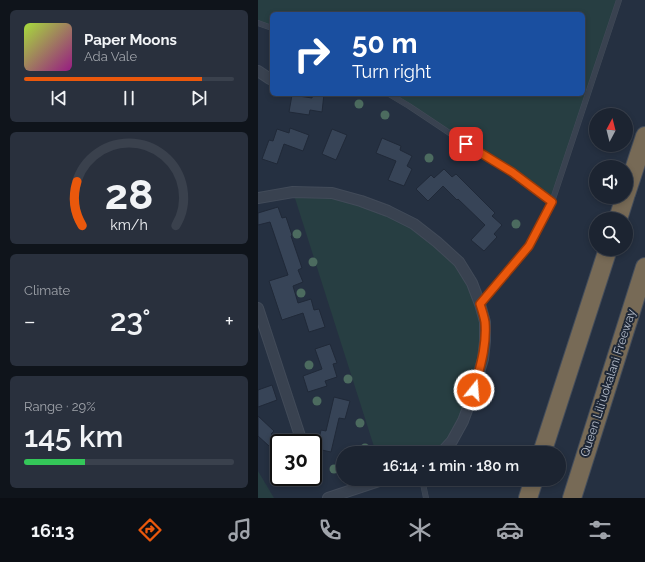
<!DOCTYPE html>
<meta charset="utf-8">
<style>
body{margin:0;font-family:Raleway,sans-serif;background:#29303d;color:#f1f3f6;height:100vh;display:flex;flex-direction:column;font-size:15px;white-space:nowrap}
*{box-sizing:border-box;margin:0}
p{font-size:13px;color:#a0a4ab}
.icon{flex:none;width:22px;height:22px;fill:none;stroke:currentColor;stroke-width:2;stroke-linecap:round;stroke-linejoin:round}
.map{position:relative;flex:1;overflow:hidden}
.side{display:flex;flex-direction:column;gap:10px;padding:10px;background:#0f141b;width:258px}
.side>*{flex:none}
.top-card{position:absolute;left:12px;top:12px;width:315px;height:84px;border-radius:6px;box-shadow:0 2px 6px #0003,0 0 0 1px #3a414d;background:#1a4fa0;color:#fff;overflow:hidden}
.needle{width:26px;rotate:7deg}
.controls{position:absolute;left:331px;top:108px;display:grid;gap:8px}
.controls a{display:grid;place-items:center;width:44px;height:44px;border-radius:50%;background:#1c2431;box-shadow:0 2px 6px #0003,0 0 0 1px #3a414d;font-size:20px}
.speed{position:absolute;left:12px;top:434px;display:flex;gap:8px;font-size:20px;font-weight:700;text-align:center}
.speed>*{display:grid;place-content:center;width:52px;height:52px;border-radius:50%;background:#1c2431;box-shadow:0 2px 6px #0003,0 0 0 1px #3a414d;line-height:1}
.speed .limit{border:2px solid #111;border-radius:6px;background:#fff;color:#111}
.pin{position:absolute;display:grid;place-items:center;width:34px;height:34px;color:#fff;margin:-17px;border-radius:8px;box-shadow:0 2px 6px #0006}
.me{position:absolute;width:44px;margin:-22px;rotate:17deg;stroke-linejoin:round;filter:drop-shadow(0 0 3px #0008)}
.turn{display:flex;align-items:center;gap:14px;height:84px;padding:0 16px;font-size:18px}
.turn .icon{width:52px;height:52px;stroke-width:2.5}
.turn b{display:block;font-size:28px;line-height:34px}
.big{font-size:30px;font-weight:600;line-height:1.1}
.side .card{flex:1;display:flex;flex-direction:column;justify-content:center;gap:6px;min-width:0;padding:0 14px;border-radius:6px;background:#29303d}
.side .dial{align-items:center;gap:0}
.dial svg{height:104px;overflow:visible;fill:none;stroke:#3a414d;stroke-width:7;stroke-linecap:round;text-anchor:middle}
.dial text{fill:#f1f3f6;stroke:none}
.song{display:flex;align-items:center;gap:12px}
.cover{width:48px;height:48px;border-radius:6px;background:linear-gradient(135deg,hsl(80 70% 55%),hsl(310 70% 35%))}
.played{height:4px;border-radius:2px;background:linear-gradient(90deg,#ea580c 85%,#3a414d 85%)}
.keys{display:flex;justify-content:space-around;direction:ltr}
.heat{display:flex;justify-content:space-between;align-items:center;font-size:22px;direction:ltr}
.charge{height:6px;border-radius:3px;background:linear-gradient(90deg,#34c759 29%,#3a414d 0)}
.trip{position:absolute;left:78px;top:446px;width:230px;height:40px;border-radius:20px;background:#1c2431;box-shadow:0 2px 6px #0003,0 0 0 1px #3a414d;font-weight:600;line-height:40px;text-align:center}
.dock{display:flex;height:64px;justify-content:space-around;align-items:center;background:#0b0e14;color:#a0a4ab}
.dock .icon{width:28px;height:28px}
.dock .current{color:#ea580c}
.dock b{font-size:18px;color:#f1f3f6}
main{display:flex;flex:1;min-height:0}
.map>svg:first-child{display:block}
.green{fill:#273e42}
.building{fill:#374457;stroke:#202938}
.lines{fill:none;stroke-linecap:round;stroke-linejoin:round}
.service-casing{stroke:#424b59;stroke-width:6}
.minor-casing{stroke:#424b59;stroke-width:12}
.motorway-casing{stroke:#444d5b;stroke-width:20}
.service{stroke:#394250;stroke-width:5}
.minor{stroke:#394250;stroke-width:10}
.motorway{stroke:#776a56;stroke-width:18}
.tree{fill:#4c6b5f}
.route-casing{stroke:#983908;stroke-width:10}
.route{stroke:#ea580c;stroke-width:7}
.labels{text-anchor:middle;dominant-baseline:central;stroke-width:4;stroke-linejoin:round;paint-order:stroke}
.street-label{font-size:12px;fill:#b5bdcb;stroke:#1e2736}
</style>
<main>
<section class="side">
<div class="card">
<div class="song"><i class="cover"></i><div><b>Paper Moons</b><p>Ada Vale</p></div></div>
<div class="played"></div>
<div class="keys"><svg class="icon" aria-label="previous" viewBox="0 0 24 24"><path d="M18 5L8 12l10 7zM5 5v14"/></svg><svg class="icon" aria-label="pause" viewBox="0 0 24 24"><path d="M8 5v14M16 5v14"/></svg><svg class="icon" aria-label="next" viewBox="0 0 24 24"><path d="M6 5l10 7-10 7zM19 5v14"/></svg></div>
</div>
<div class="card dial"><svg viewBox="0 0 100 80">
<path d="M14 69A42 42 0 1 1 86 69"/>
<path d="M14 69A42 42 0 0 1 10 35" stroke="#ea580c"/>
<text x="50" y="56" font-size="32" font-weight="700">28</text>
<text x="50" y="72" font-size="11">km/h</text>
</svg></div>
<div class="card"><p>Climate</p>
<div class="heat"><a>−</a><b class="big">23°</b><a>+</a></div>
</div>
<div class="card"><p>Range · 29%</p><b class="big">145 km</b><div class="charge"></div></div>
</section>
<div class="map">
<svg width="387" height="498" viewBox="0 0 387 498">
<rect width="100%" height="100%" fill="#253041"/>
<g class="green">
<polygon points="0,0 361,0 294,202 254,172 131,94 325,94 325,14 14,14 14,28 0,23"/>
<polygon points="35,192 103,201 179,242 214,283 227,341 211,405 183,453 118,453"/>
<polygon points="0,471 16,498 0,498"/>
</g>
<g class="building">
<polygon points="55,94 66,94 64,112 52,110 51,115 31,112 34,95 54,98"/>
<polygon points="32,128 51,135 45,151 26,144 19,164 4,159 11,140 15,141 19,129 31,133"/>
<polygon points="74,129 89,135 78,160 64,154"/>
<polygon points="124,138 143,146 142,150 154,156 149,166 154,169 146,186 130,180 138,161 118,153"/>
<polygon points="186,169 194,177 198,174 237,213 234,216 244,225 236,234 239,237 226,251 213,240 227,225 200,199 199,200 185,186 170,201 158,189 173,175 176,178"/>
<polygon points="20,207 24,218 28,217 34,235 33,236 44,268 40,270 45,282 35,286 40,303 53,299 56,310 61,309 67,327 51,332 45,313 24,320 11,281 30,275 12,222 0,225 0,213"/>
<polygon points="72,344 79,363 75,364 79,377 67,381 69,386 50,392 45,376 64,369 57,349"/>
<polygon points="14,385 19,400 0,407 0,390"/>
<polygon points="76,397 92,401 87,419 81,418 73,452 59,449 63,430 68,431"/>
<polygon points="0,416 16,431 13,434 21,441 21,455 0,436"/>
</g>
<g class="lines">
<g class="service-casing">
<g id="service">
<polyline points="0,23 14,28"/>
<polyline points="131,94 151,106 208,144 254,172 294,202"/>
<polyline points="222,304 271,247 294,202 361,0"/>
<polyline points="164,479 168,498"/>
</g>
</g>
<g class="minor-casing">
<g id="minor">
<polyline points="0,71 12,79"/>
<polyline points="0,198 35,192 74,193 103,201 130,211 156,224 179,242 201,262 214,283 222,304 227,322 227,341 225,359 211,405 205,421 194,441 183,453"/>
<polyline points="0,308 44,442"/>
<polyline points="70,498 127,479"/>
</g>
</g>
<g class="motorway-casing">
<g id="motorway">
<polyline points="368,194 387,136"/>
<polyline points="360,219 367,197"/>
<polyline points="284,453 350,249"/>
<polyline points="270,498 276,479"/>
<polyline points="314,498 387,267"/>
</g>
</g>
<use href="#service" class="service"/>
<use href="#minor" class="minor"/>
<use href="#motorway" class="motorway"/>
</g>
<g class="tree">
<circle cx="101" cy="104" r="4.5"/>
<circle cx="127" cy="115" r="4.5"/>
<circle cx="171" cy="158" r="4.5"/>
<circle cx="258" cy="224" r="4.5"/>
<circle cx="39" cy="234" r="4.5"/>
<circle cx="55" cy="262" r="4.5"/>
<circle cx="43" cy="293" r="4.5"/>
<circle cx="51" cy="365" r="4.5"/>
<circle cx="90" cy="379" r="4.5"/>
<circle cx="59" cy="401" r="4.5"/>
<circle cx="102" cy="423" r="4.5"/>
<circle cx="107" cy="448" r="4.5"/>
<circle cx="76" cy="469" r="4.5"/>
<circle cx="27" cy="482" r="4.5"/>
</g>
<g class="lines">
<g class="route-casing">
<path id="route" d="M208,144l46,28 40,30 -23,44 -49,58c2,6 4,12 5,18 2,24 -5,45 -11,68"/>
</g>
<use href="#route" class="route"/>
</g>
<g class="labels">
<g class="street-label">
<text transform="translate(350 383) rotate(-72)">Queen Liliʻuokalani Freeway</text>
</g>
</g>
</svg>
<div class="controls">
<a><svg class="needle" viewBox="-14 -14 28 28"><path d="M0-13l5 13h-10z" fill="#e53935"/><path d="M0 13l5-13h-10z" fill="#a0a4ab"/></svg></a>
<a><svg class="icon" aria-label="sound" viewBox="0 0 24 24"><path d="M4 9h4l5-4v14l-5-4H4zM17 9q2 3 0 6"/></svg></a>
<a><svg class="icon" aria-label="search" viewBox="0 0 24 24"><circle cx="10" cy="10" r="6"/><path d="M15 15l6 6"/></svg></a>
</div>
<div class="speed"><div class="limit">30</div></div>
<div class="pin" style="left:208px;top:144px;background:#d93025"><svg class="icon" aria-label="arrive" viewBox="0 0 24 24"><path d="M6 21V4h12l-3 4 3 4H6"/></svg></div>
<svg class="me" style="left:216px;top:390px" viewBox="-20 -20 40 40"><circle r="17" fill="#ea580c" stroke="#fff" stroke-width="3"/><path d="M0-11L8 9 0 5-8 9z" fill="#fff"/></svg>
<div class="trip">16:14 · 1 min · 180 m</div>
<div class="top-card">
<div class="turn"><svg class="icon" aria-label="right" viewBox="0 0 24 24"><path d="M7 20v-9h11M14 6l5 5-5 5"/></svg><div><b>50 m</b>Turn right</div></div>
</div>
</div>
</main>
<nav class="dock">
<b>16:13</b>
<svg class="icon current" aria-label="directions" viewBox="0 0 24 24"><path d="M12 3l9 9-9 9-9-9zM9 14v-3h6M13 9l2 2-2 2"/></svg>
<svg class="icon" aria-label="music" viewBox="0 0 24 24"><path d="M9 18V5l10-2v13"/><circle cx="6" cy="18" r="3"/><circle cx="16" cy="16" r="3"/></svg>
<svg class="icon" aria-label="phone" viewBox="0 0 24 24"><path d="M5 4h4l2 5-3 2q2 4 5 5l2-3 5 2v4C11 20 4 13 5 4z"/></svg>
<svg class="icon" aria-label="climate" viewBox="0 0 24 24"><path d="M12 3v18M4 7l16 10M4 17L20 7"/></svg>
<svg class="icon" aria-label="car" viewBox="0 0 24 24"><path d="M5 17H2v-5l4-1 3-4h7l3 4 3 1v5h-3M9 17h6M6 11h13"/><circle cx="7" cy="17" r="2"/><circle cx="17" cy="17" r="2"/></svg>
<svg class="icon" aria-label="filters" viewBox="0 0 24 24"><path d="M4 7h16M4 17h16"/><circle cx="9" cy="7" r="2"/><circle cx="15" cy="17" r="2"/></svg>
</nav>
